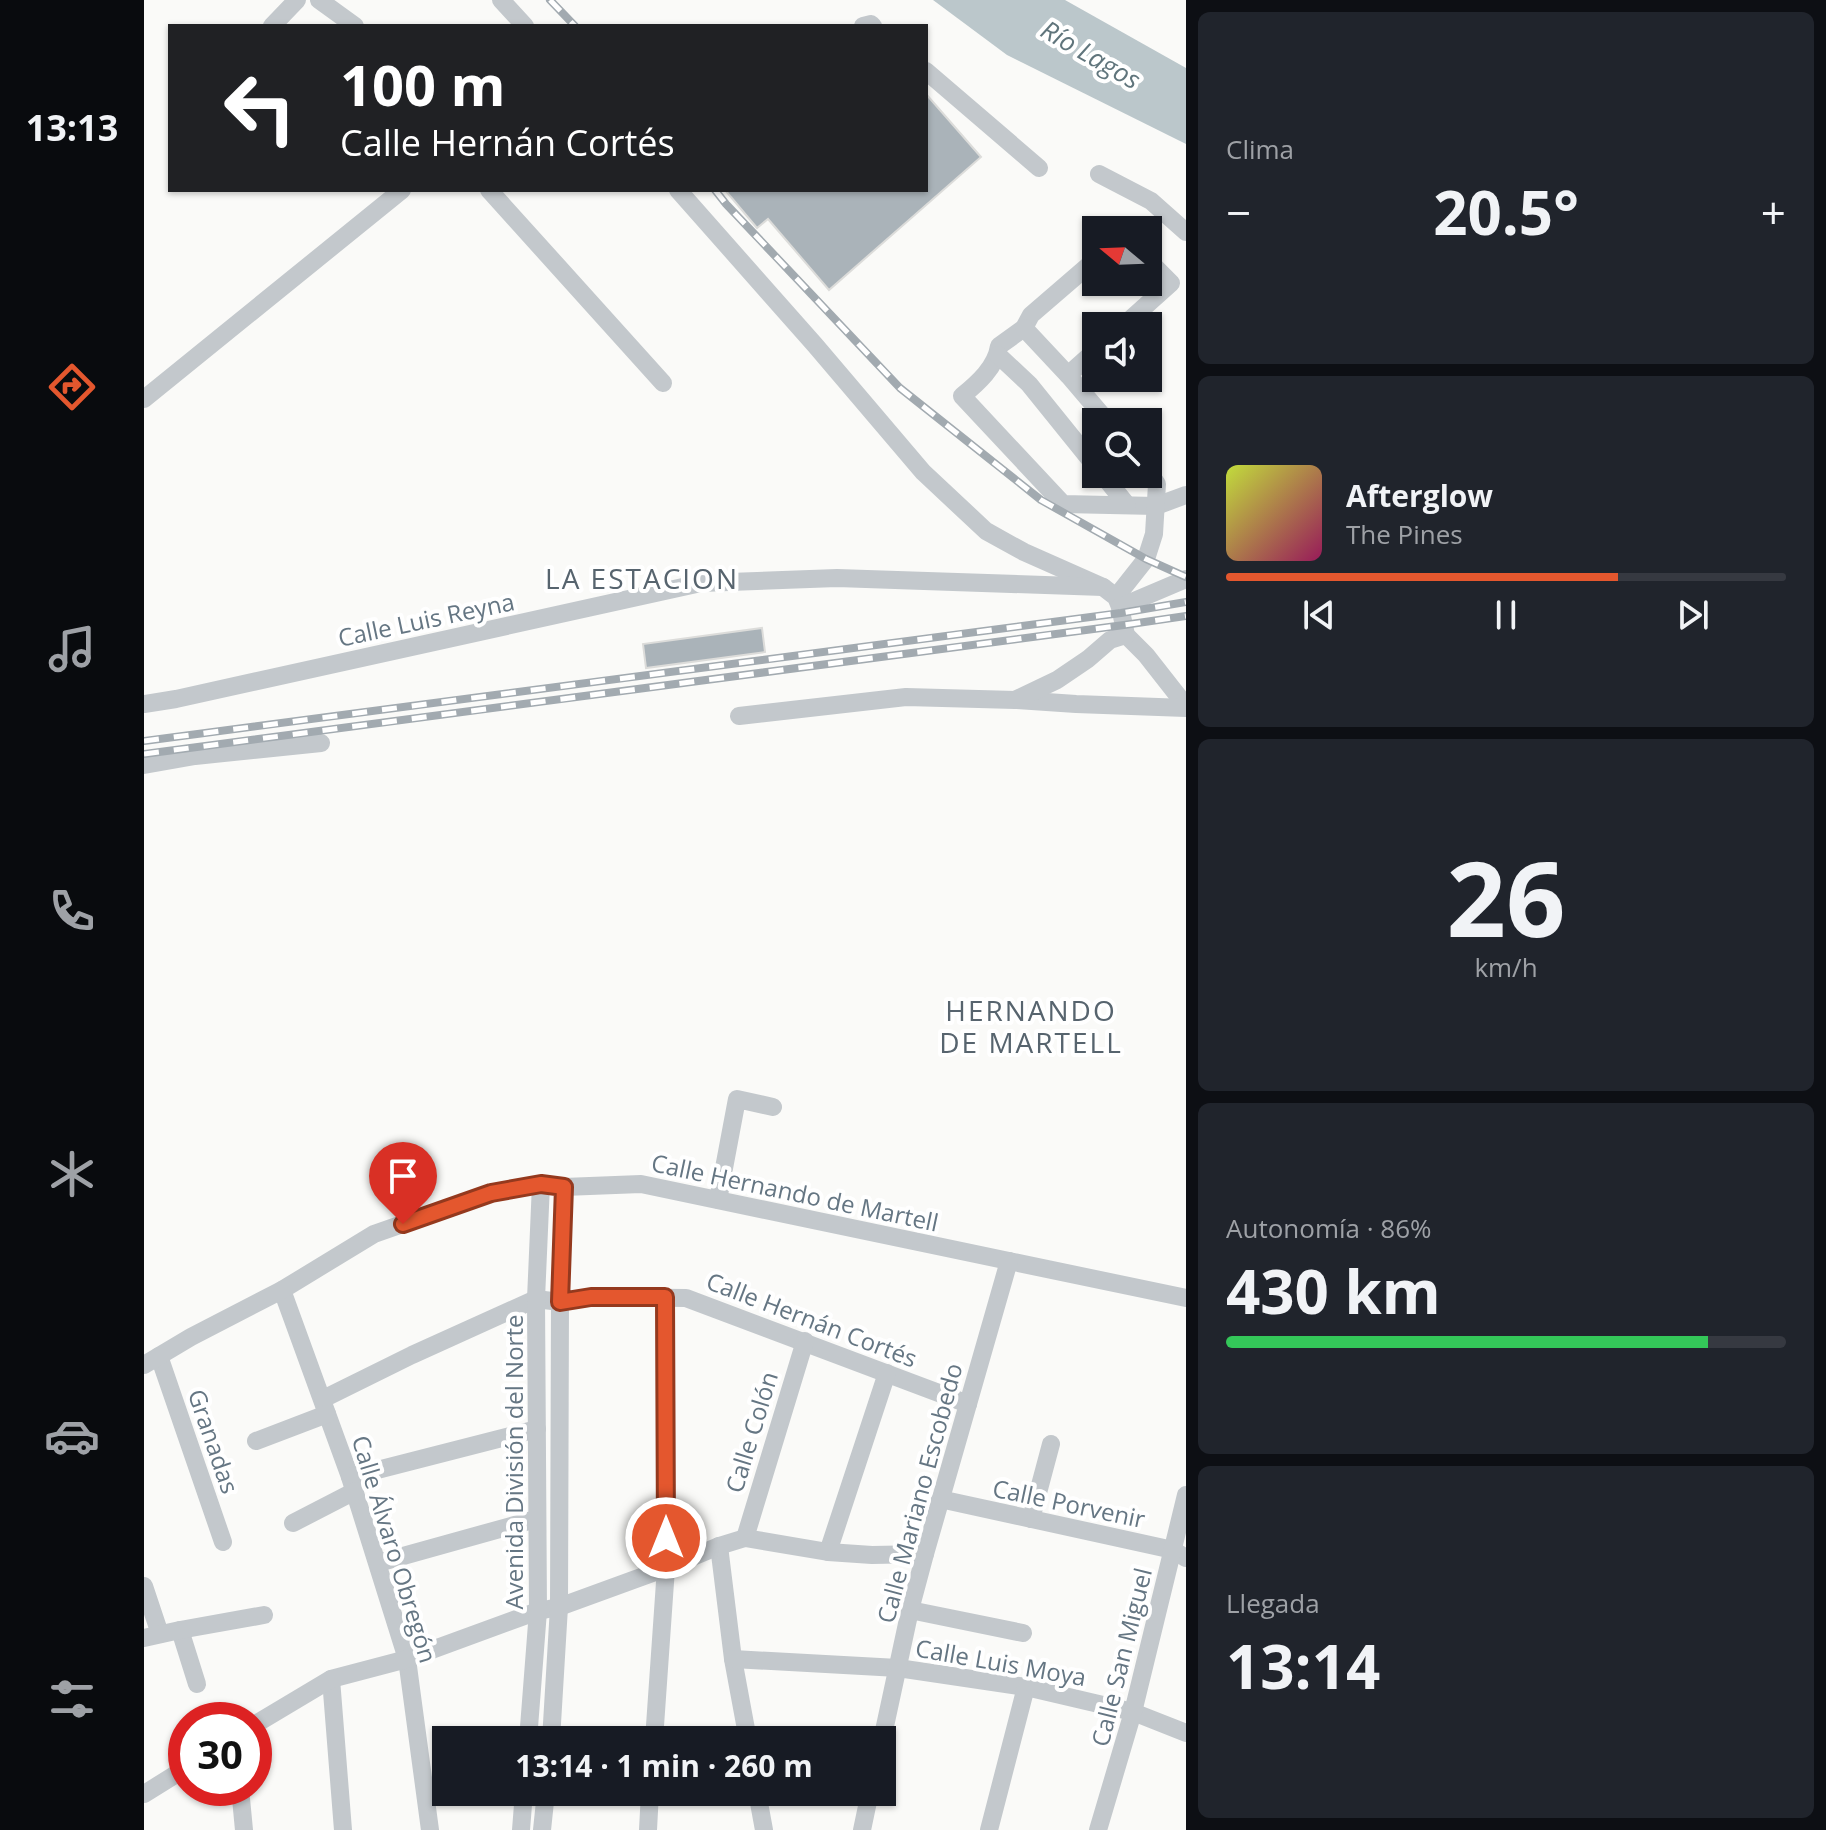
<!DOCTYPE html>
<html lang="es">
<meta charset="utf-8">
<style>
body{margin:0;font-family:"Open Sans",sans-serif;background:#20242c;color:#f1f3f6;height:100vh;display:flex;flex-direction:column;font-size:30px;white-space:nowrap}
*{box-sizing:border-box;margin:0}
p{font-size:26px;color:#9ea1a6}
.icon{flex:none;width:44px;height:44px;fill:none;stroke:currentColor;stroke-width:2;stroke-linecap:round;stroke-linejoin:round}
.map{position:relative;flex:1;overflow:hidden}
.side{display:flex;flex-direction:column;gap:12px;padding:12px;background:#0d0f14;width:640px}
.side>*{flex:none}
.hud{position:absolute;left:24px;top:24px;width:760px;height:168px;border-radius:0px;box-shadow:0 2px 6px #0004;background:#202124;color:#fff;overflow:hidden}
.needle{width:52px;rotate:289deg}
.fabs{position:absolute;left:938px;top:216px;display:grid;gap:16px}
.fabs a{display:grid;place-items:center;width:80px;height:80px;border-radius:0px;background:#171b24;box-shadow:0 2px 6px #0004;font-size:40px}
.speed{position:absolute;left:24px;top:1702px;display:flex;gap:16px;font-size:40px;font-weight:700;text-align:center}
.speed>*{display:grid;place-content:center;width:104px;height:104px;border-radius:50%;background:#171b24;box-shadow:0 2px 6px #0004;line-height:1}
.speed .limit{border:12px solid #d22;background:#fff;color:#111}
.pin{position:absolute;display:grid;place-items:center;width:68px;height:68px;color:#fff;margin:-82px -34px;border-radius:50% 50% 50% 0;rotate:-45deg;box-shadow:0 0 8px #0007}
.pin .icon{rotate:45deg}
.me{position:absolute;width:88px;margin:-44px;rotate:0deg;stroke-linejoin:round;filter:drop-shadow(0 0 6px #0008)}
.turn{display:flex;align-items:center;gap:28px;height:168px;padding:0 40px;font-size:36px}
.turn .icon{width:104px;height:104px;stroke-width:2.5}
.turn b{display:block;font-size:56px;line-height:68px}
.big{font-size:60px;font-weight:700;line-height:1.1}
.side .card{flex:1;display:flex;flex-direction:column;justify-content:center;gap:12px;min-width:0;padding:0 28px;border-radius:12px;background:#20242c}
.side .dial{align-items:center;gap:0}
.dial b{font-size:104px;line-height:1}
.song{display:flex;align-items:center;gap:24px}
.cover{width:96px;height:96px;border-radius:12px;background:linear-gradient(135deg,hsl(70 70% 55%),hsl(330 70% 35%))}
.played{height:8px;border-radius:4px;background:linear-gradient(90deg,#e4572e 70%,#363941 70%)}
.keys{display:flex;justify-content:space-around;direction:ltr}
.heat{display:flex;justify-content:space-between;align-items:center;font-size:44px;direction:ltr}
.charge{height:12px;border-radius:6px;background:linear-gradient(90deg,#34c759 86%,#363941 0)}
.trip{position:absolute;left:288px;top:1726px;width:464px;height:80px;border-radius:0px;background:#171b24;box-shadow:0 2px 6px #0004;font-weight:700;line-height:80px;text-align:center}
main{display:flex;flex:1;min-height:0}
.menu{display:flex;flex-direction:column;width:144px;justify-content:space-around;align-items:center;background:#090b0e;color:#9ea1a6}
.menu .icon{width:56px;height:56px}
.menu .active{color:#e4572e}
.menu b{font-size:36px;color:#f1f3f6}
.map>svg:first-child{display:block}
.water{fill:#bbc7cb}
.building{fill:#aab3b9;stroke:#dcdcda;stroke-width:2}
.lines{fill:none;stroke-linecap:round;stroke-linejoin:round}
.minor{stroke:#c3c8cc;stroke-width:18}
.rail-casing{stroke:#a2aab0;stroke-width:8}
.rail{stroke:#fff;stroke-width:5;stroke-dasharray:15;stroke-linecap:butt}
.route-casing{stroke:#94391e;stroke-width:20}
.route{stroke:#e4572e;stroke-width:14}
.labels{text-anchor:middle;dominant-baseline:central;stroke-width:8;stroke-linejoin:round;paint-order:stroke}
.street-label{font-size:24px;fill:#657683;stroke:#fff}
.water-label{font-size:26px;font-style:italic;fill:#60757c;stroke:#fff}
.quarter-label{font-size:28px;letter-spacing:2px;fill:#57646e;stroke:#fff}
</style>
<main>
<nav class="menu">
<b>13:13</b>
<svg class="icon active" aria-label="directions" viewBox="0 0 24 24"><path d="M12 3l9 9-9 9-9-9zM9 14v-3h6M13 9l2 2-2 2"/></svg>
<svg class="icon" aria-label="music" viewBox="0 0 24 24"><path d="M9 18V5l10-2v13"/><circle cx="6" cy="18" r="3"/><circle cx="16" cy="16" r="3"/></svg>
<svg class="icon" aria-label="phone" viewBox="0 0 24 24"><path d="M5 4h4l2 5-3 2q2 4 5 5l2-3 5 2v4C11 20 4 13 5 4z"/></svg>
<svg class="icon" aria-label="climate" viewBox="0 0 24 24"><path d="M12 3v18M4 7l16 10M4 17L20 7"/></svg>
<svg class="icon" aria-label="car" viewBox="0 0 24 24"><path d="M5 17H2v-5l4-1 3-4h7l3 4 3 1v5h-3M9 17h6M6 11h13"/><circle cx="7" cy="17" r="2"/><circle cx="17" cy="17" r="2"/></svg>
<svg class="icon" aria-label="filters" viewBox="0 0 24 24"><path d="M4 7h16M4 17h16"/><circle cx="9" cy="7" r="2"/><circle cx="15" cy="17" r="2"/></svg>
</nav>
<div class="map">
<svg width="1042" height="1830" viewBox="0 0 1042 1830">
<rect width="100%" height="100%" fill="#fafaf8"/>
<polygon class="water" points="789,0 921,0 1042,68 1042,144 863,55"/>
<g class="building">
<polygon points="782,94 837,157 685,290 624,219 613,228 581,190 782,190"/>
<polygon points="618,628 621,652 502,668 499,644"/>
</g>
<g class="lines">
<g class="minor">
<polyline points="175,0 211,26"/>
<polyline points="357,0 381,26"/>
<polyline points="128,26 153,0"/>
<polyline points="719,26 727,24 729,26"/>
<polyline points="782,71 895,168"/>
<polyline points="955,174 1007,201 1042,232"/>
<polyline points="345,190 519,383"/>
<polyline points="534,190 671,345 779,472 842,531 880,552 959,587 972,597 976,607 982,635 1002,655 1042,706"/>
<path d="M952,259l-65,56 -7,13 -25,18c-3,21 -21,37 -37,50l101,108 93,2 30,-11"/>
<polyline points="979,326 1027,283 1004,260"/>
<polyline points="880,328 924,375 964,422"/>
<polyline points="854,355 885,384 952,467"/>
<polyline points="924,375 952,350"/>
<polyline points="0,399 258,190"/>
<polyline points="958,474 983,505"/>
<polyline points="972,597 1002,559 1010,534 1013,484 1004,471"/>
<polyline points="976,607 1042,579"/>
<polyline points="873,700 932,704 1042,708"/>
<polyline points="0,704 32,699 557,583 693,578 959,587"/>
<polyline points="595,716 762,697 871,700 913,680 944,659 966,640 982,635"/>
<polyline points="0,765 51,756 177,743"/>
<polyline points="574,1200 593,1099 629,1107"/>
<polyline points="138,1290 206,1477 263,1659 286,1830"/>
<polyline points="15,1356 79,1542"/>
<polyline points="0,1365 47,1337 138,1290 230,1234 347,1193 397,1184 420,1187 497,1184 1042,1298"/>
<polyline points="179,1399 268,1355 392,1299 416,1302 447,1297 542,1298 824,1404"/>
<polyline points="112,1441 183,1414"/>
<polyline points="206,1477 393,1429"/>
<polyline points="796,1499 1029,1550 1042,1558"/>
<polyline points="887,1519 907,1444"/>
<polyline points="149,1523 211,1491"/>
<polyline points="601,1538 661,1341"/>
<polyline points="575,1546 589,1659 604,1740"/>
<polyline points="684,1552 743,1373"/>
<polyline points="234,1563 392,1519"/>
<polyline points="0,1586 16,1634"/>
<polyline points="766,1610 879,1633"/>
<polyline points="36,1630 53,1684"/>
<polyline points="0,1638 36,1630 120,1615"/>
<polyline points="589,1659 754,1668 882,1687 989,1712 1042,1733"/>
<polyline points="187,1679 199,1830"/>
<polyline points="110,1725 187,1679 263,1659 394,1611 415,1607 522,1568 575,1546 601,1538 684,1552 728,1555 781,1554"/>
<polyline points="384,1740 394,1611 392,1299 397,1184"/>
<polyline points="407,1740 415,1607 416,1302 420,1187"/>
<polyline points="510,1740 522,1568 521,1297"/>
<polyline points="738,1740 766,1610 781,1554 865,1261"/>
<polyline points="96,1788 100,1830"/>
<polyline points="613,1792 620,1830"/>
<polyline points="0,1794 42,1768"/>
<polyline points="377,1830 380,1792"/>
<polyline points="398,1830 402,1792"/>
<polyline points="504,1830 506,1792"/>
<polyline points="718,1830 726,1792"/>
<polyline points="845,1830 882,1687"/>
<polyline points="954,1830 989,1712 1042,1495"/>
</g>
<g class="rail-casing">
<g id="rail">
<polyline points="406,0 431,26"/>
<polyline points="571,190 582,204 756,388 897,500 1002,559 1042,577"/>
<polyline points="0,741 977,613 1042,602"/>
<polyline points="0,754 980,625 1042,616"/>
</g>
</g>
<use href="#rail" class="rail"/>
</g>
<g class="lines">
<g class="route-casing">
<polyline id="route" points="259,1224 347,1193 397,1184 420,1187 416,1302 447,1297 521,1297 522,1538"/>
</g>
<use href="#route" class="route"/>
</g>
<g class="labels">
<g class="street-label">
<text transform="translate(282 619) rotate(-12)">Calle Luis Reyna</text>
<text transform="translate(651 1192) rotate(12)">Calle Hernando de Martell</text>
<text transform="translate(668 1319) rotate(21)">Calle Hernán Cortés</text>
<text transform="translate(607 1432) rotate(-73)">Calle Colón</text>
<text transform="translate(70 1441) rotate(71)">Granadas</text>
<text transform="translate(369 1462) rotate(-90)">Avenida División del Norte</text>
<text transform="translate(775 1493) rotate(-75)">Calle Mariano Escobedo</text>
<text transform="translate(925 1503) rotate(12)">Calle Porvenir</text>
<text transform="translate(251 1549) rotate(73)">Calle Álvaro Obregón</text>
<text transform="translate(977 1657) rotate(-76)">Calle San Miguel</text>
<text transform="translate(857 1662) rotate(10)">Calle Luis Moya</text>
</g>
<g class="water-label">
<text transform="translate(947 54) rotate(30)">Río Lagos</text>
</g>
<g class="quarter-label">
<text x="498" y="578">LA ESTACION</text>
<text x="887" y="1010">HERNANDO<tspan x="887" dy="32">DE MARTELL</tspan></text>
</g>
</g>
</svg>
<div class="fabs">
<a><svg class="needle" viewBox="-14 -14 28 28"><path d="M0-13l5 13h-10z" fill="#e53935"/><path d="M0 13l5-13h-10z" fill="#9ea1a6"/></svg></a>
<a><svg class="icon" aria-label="sound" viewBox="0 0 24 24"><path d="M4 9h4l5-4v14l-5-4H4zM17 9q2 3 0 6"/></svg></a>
<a><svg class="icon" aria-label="search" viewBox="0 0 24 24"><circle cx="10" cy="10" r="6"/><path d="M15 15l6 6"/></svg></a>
</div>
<div class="speed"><div class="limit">30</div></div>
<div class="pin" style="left:259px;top:1224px;background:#d93025"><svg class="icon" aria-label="arrive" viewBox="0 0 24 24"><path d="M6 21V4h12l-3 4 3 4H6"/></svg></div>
<svg class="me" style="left:522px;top:1538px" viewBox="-20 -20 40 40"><circle r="17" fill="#e4572e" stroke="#fff" stroke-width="3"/><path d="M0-11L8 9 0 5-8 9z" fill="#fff"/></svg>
<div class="trip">13:14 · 1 min · 260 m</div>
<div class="hud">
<div class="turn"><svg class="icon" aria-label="left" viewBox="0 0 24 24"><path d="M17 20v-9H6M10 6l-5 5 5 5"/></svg><div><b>100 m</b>Calle Hernán Cortés</div></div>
</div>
</div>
<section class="side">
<div class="card"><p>Clima</p>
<div class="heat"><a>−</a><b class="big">20.5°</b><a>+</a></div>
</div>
<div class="card">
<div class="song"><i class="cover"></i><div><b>Afterglow</b><p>The Pines</p></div></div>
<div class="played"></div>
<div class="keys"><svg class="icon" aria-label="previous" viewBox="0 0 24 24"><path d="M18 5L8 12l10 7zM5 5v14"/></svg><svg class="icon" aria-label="pause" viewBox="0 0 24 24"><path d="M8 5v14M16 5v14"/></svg><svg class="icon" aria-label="next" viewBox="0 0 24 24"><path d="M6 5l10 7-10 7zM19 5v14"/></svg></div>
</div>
<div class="card dial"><b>26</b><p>km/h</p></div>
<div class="card"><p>Autonomía · 86%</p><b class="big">430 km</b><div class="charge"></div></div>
<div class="card"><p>Llegada</p><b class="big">13:14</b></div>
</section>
</main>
